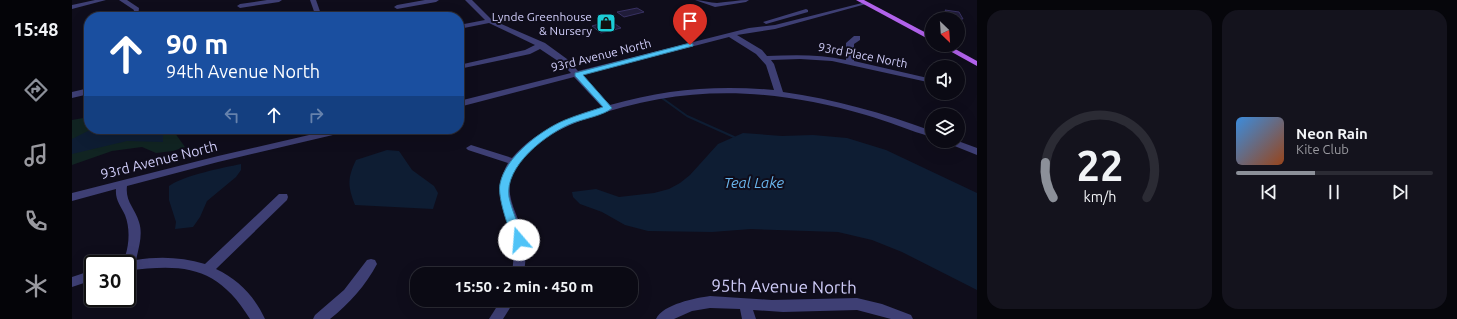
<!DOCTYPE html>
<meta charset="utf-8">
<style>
body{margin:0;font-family:Ubuntu,sans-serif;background:#14131d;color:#f1f3f6;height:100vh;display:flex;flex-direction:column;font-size:15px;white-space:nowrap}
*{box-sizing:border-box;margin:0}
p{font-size:13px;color:#9a9aa0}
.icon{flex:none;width:22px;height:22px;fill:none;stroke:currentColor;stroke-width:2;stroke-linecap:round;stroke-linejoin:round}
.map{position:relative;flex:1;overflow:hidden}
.drawer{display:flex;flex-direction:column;gap:10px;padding:10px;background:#06060b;width:480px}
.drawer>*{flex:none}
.hud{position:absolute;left:12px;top:12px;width:380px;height:122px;border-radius:16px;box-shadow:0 4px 16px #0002,0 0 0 1px #2b2b34;background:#1a4fa0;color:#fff;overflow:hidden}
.needle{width:26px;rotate:155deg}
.fabs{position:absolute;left:853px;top:12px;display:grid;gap:8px}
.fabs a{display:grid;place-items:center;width:40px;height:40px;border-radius:50%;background:#0b0a14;box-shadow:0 4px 16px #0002,0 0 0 1px #2b2b34;font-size:20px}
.speed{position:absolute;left:12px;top:255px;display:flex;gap:8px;font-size:20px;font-weight:700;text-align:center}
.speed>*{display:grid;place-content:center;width:52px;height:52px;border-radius:50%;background:#0b0a14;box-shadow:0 4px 16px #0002,0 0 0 1px #2b2b34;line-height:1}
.speed .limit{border:2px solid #111;border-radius:6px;background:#fff;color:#111}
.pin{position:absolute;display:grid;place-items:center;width:34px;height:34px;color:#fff;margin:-41px -17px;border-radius:50% 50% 50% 0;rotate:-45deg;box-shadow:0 0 4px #0007}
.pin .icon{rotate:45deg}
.me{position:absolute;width:44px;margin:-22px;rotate:342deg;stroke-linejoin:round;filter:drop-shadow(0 0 3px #0008)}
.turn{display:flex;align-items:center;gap:14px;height:84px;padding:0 16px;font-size:18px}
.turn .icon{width:52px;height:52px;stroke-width:2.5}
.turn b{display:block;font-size:28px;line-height:34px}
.lanes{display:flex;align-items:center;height:38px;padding:0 16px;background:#0003;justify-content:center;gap:20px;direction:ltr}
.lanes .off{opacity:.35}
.drawer .widget{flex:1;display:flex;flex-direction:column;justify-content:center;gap:6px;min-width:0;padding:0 14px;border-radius:16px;background:#14131d}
.drawer .dial{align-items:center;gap:0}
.dial svg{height:104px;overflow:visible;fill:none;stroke:#2b2b34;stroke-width:7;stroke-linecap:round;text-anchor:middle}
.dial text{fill:#f1f3f6;stroke:none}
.song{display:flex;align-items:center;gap:12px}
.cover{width:48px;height:48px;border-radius:6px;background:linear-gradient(135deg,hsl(210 70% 55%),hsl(20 70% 35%))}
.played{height:4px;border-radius:2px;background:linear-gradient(90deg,#8c9099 40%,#2b2b34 40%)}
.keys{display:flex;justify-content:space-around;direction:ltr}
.drawer .tiles{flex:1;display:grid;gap:10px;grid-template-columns:repeat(2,1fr)}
.trip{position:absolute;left:338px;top:267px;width:228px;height:40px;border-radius:16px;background:#0b0a14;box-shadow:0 4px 16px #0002,0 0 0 1px #2b2b34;font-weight:600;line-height:40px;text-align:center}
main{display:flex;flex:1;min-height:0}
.dock{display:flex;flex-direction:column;width:72px;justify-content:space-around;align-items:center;background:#040408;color:#9a9aa0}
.dock .icon{width:28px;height:28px}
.dock .current{color:#8c9099}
.dock b{font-size:18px;color:#f1f3f6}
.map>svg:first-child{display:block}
.green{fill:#112422}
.water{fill:#0e1d33}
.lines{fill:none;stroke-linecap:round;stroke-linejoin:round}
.stream{stroke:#0e1d33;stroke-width:2}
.building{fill:#201c39;stroke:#383162}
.minor{fill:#3e3f74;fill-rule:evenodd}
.major{fill:#b162eb;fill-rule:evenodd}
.route{fill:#4fc3f7;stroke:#337fa1}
.labels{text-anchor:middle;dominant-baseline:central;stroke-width:4;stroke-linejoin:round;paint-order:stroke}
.far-poi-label{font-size:12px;fill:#d0cdf9;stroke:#0f0d1b;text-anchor:end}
.far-street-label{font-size:12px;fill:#d0cdf9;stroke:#0f0d1b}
.street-label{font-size:14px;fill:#d0cdf9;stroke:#0f0d1b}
.water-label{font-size:15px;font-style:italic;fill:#69b5ec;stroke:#0f0d1b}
.near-street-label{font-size:17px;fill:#d0cdf9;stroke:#0f0d1b}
</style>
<main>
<nav class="dock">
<b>15:48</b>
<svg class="icon current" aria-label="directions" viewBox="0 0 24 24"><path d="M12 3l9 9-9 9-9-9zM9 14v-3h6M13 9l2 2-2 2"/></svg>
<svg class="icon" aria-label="music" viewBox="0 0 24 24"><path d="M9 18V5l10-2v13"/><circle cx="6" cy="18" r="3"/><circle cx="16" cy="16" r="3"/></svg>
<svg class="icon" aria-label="phone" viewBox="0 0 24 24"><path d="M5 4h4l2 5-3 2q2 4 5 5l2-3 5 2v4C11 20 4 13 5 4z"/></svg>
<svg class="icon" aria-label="climate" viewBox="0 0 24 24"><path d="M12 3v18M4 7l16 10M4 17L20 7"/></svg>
</nav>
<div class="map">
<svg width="905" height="319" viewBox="0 0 905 319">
<rect width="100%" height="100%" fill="#0f0d1b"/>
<polygon class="green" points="17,117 17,129 100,129 113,147 101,151 84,153 70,147 40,151 0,165 0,120"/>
<g class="water">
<polygon points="20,129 91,129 91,142 55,141 0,154 0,139"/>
<polygon points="671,133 710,136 741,135 775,138 814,150 905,193 905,290 830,252 800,240 766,232 679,229 640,232 576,231 553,225 530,212 508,204 501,197 500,192 524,189 547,197 582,193 597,189 608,183 618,175 646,144"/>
<path d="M315,150l12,1 13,19 22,16 4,7 -5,16 -78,-4c-7,-19 -8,-26 1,-45z"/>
<path d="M169,164v6l-5,7 -29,24 -7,16 -7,10 -18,2 1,-7 -7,-22v-14c16,-11 53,-18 72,-22z"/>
</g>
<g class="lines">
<polyline class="stream" points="590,98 615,116 662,137"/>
</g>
<g class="building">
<polygon points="565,8 572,12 552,17 545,12"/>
<polygon points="873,10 887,12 891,19 879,19"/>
<polygon points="534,18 549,28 529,33 520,26 527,24 525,22 527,22 525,20"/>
</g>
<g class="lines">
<g class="minor">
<polygon points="23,0 34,0 0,9 0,5"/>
<polygon points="47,0 55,0 67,8 66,17 60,17 62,10"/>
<polygon points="195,0 210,0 207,2 168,8 165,6 168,4"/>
<polygon points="238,0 244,0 250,17 244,17"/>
<polygon points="353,0 367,0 364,2 325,9 322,7 325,5"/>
<path d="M393,0h7l20,20 53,23 22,16 11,12 171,-43 26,-3 91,-23v2l-91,25 -38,6 25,15 5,6c26,-1 53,-2 79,4v-17l8,-7h6v4l-6,4v17l78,18v4l-100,-22 -32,-2 -29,1 3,4 9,28c51,7 100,21 149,39v6c-22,-6 -44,-16 -66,-22 -97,-28 -182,-31 -278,3 -27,9 -65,29 -76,56 -9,24 9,44 13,67 2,11 0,22 -1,33h-12c1,-11 3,-23 1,-34 -6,-32 -24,-43 -5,-77l-40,-13 -2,-2 5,-3 41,13c23,-27 57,-41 90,-51l-28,-30 -115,30v-6l112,-28 -10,-10 -21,-14 -10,5 -71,15v-4l66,-15 10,-5 -46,-22 -30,6v-4l26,-5zM657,37l27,17 10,11 8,25c-58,-5 -108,-1 -164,15l-28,-30z"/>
<path d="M623,0c7,0 15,3 22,3 11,-1 21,-3 32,-3l-3,2 -31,5z"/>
<polygon points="734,9 736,10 736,12 694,24 691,22"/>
<polygon points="17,88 17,94 0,98 0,92"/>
<path d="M263,129h17l-2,2 -132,31 -91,24c-2,16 8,22 12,36 4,12 0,25 -3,38 23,-4 46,-3 69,4l74,-70h8l1,3 -1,3 -71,69c22,10 39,28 49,50h-15c-32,-52 -65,-56 -123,-48v-7h-5c7,-14 9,-34 3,-49 -4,-9 -10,-15 -9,-26l-44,12v-8l146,-37z"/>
<polygon points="873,141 886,141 905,148 905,155 875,143"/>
<path d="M299,259l4,1 2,4c-11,21 -28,40 -47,55h-17l2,-4 29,-25 23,-30z"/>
<polygon points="21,270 21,280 0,287 0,277"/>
<path d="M638,296l62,4 85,-2 25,6 29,11 2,4h-22l-34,-9 -74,2 -30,-2 3,9h-14l-2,-10 -30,-1 -18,3 -18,8h-18c7,-15 40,-21 54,-23z"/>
<polygon points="429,300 443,300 431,319 417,319"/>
</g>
<g class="major">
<polygon points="784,0 792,0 860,36 860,41"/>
<polygon points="867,45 876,45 905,61 905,66"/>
</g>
</g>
<path class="route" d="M618,43l3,1v2l-110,29 29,33c-7,7 -29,11 -39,15 -26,10 -69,43 -64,74 3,14 10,29 15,43l-1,3 -4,1 -4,-1c-6,-12 -18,-47 -15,-59 5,-27 41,-54 65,-64 12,-5 26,-9 38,-13l-28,-31v-3z"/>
<defs>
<g id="shop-square" transform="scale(1)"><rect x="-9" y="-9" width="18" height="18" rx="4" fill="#1cccd6" stroke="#0f0d1b"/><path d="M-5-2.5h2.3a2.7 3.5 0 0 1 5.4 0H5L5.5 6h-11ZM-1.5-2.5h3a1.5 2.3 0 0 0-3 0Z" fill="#111"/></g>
</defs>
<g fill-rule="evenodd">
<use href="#shop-square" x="534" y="23"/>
</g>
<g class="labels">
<g class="far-poi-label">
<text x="520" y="16">Lynde Greenhouse<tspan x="520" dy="14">&amp; Nursery</tspan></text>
</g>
<g class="far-street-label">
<text transform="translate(529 55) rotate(-14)">93rd Avenue North</text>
<text transform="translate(791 55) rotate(11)">93rd Place North</text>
</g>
<g class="street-label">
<text transform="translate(87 160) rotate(-14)">93rd Avenue North</text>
</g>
<g class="water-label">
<text x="682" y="182">Teal Lake</text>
</g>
<g class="near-street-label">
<text transform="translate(712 286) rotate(1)">95th Avenue North</text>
</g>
</g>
</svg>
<div class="fabs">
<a><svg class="needle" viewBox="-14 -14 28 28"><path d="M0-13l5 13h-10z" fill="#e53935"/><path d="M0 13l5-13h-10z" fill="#9a9aa0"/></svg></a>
<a><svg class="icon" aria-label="sound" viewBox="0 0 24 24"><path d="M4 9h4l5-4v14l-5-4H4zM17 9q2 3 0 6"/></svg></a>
<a><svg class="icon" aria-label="layers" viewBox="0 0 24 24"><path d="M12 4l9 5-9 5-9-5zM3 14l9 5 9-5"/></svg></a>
</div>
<div class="speed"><div class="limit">30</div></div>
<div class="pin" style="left:618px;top:45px;background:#d93025"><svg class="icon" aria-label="arrive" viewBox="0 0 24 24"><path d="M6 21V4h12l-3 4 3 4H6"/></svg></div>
<svg class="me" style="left:447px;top:240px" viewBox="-20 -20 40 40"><circle r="19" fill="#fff"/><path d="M0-13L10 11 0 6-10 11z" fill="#4fc3f7"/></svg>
<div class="trip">15:50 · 2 min · 450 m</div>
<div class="hud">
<div class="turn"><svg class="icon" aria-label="ahead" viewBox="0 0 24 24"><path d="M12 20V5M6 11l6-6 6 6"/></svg><div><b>90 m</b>94th Avenue North</div></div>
<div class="lanes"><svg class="icon off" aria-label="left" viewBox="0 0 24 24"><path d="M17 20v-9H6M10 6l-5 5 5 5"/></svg><svg class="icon" aria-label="ahead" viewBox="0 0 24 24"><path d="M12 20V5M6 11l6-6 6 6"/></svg><svg class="icon off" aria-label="right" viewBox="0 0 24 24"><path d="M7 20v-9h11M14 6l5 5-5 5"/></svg></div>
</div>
</div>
<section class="drawer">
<div class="tiles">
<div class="widget dial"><svg viewBox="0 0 100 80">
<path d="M14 69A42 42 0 1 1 86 69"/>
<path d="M14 69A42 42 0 0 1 8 42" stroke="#8c9099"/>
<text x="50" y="56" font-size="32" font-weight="700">22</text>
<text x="50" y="72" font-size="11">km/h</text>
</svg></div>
<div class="widget">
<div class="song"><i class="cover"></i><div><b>Neon Rain</b><p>Kite Club</p></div></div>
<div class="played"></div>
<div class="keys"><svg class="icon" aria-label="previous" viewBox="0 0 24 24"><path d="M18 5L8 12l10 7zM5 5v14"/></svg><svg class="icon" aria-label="pause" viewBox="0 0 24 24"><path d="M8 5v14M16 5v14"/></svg><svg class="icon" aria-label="next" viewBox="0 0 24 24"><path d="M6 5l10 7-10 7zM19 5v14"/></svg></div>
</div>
</div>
</section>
</main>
